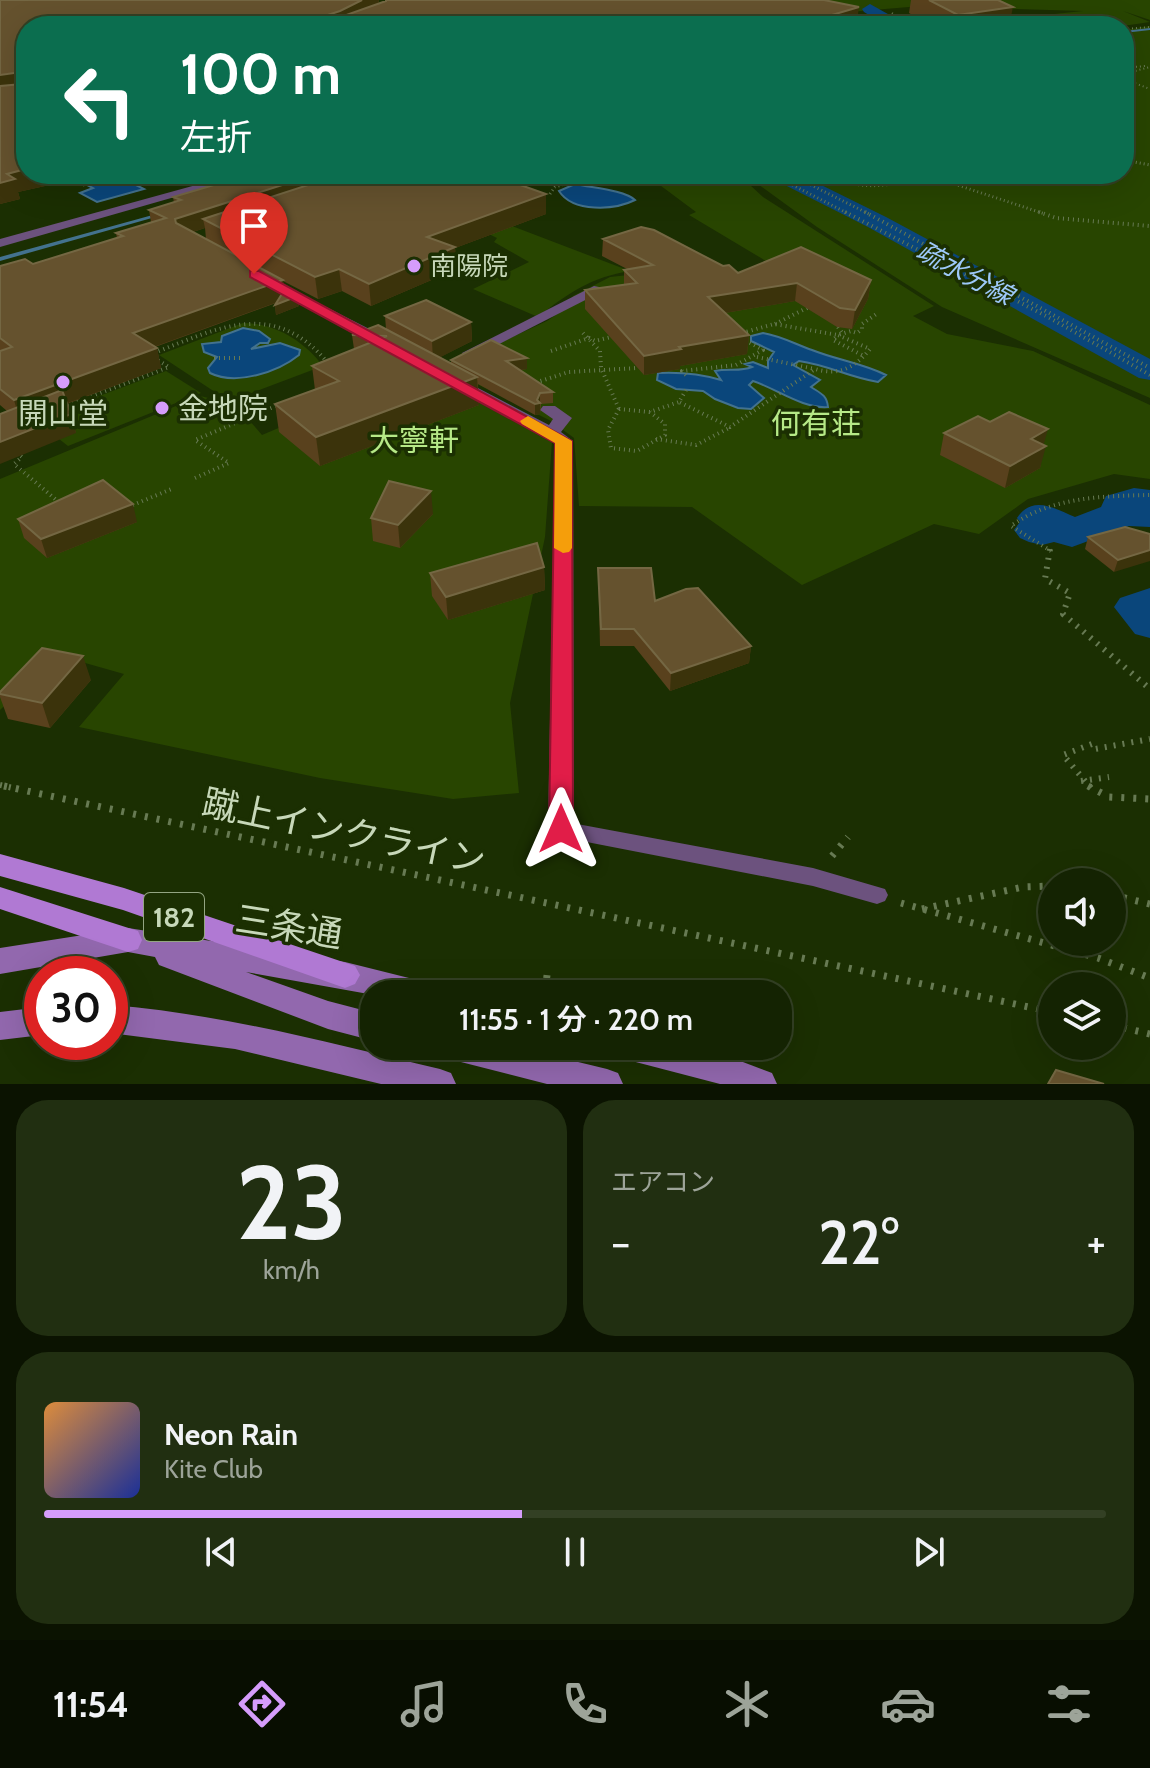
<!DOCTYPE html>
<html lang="ja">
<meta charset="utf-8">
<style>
body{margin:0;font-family:Cabin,"Noto Sans JP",sans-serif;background:#212f11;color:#f1f3f6;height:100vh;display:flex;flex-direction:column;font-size:30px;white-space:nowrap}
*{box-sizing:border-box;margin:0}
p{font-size:26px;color:#9da499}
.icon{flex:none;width:44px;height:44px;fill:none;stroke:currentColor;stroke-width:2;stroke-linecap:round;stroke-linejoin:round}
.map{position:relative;height:1084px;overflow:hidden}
.panel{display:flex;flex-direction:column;gap:16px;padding:16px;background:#0b1301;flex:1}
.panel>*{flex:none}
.hud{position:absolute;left:16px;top:16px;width:1118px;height:168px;border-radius:32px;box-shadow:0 8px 32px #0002,0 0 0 2px #334024;background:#0b6e4f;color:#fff;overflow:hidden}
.tools{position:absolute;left:1038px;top:868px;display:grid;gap:16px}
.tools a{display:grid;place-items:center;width:88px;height:88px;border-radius:50%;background:#142302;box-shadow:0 8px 32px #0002,0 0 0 2px #334024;font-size:40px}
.speed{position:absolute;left:24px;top:956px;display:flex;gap:16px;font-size:40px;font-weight:700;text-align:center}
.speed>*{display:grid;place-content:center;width:104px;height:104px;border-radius:50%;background:#142302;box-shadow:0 8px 32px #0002,0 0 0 2px #334024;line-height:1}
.speed .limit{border:12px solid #d22;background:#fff;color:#111}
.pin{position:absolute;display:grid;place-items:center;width:68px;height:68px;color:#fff;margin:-82px -34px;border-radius:50% 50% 50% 0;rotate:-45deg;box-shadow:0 0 8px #0007}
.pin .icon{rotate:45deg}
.me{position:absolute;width:88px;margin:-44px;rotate:0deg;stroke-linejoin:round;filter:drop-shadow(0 0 6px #0008)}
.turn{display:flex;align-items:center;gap:28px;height:168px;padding:0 32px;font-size:36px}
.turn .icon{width:104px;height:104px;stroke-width:2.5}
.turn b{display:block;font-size:56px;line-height:68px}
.big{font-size:60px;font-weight:600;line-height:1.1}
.panel .widget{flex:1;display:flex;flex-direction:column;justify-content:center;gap:12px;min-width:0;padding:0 28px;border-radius:32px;background:#212f11}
.panel .dial{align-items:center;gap:0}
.dial b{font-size:104px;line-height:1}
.song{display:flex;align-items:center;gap:24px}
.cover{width:96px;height:96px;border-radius:12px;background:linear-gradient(135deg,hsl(30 70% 55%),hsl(230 70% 35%))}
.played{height:8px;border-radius:4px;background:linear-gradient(90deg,#d59cfb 45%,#334024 45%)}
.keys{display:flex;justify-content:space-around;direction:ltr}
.heat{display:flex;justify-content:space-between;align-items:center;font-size:44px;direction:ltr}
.panel .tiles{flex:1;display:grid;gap:16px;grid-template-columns:1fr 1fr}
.widget:last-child{grid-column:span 2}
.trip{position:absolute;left:360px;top:980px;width:432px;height:80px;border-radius:32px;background:#142302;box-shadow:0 8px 32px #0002,0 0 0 2px #334024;font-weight:600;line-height:80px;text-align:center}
.tabs{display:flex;height:128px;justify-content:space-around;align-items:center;background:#080e01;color:#9da499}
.tabs .icon{width:56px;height:56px}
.tabs .selected{color:#d59cfb}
.tabs b{font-size:36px;color:#f1f3f6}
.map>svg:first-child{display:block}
.green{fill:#284500}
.water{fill:#0a467b;stroke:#43728e;stroke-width:2}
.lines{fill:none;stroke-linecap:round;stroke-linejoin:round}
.stream{fill:#43728e;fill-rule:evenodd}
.canal{fill:#0a467b;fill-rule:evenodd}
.path-far4{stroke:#677a53;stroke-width:2;stroke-dasharray:1 3;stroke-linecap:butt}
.path-far3{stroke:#677a53;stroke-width:3;stroke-dasharray:1 3;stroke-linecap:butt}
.path-far2{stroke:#677a53;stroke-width:4;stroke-dasharray:1 4;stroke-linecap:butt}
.path-far1{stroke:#677a53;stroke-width:6;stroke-dasharray:2 7;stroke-linecap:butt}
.path{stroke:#677a53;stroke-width:7;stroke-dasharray:3 9;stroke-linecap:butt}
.service{fill:#6c527e;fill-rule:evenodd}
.minor{fill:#6c527e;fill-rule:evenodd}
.tertiary{fill:#6c527e;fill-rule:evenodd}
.secondary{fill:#9268ae;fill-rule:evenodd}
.primary{fill:#b079d3;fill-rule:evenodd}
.wall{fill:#59411d;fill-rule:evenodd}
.shaded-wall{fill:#3b330b}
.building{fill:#65522e;stroke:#746743;stroke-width:2}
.route{fill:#e11d48;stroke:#92132f;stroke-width:2}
.slow{fill:#f59e0b}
.poi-dot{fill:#d59cfb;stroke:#1b2f02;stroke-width:3}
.labels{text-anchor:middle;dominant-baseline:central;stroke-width:7;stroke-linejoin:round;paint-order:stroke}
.far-poi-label{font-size:26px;fill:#c7d8b9;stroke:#1b2f02;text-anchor:start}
.far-water-label{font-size:26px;font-style:italic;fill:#9ec9f9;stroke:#1b2f02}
.shield{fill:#1b2f02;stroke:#93a582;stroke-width:2}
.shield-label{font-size:28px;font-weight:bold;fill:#c7d8b9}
.poi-label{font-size:30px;fill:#c7d8b9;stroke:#1b2f02;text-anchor:start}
.park-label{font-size:30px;fill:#b6e987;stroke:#1b2f02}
.near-street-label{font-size:36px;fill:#c7d8b9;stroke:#1b2f02}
</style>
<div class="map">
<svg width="1150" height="1084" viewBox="0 0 1150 1084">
<rect width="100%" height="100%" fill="#1b2f02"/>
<g class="green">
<path d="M770,0h380v20l-27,-9 27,11c-37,6 -81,10 -115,-6l48,-5 -162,-5 -84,7z"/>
<polygon points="1150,26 1150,398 942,307 817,227 744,174 1124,174 1124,30"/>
<polygon points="645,174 738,174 763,197 934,306 913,316 947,334 1033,351 1150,405 1150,479 1114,474 1028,499 979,534 934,524 802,585 692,507 579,506 574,438 551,421 445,368 547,321 566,308 573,296 610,277 638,274 748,285 776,267 689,215 696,212"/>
<path d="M488,217l142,54c-38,6 -62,22 -92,46l-65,-28 56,-27 -35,-20 3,-4 -29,-14z"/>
<path d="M243,323c32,0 61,18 80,43l-90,34 -9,-2 -65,-43z"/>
<polygon points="417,369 552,442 545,537 510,703 519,793 453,799 320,778 79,727 124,674 57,655 0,710 0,479 200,396 235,404 262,435"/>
<polygon points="166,371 201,393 68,446 35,420"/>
</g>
<g class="water">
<polygon points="56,174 102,174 94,177 109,185 126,180 144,189 97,202 80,193 93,188 78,180 65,184 49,176"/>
<path d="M575,184c17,4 49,6 60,16 -20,10 -62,13 -76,-9z"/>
<path d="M243,328l16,3 11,8 -2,4h-8l-9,6 29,-6 20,7 -1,5c-21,17 -63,31 -89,18l-2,-5 9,-11 -13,-5 -2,-8 19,-2 1,-6z"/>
<path d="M763,333c18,3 32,11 49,17 25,10 50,13 74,25l-8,7c-30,-5 -50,-17 -79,-21l-6,4 27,15 -9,7c9,6 16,8 17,20 -25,2 -51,-18 -75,-26l-4,4 15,13 -13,11 -13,-1 -23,-9 -12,-8 -27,-2 -19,-9 1,-7c21,-1 43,1 63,7l-6,-9c13,-3 25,1 37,-4l-7,-3 8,-2 15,6v-7l6,-9 -23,-11v-5z"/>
</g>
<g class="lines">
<g class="stream">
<polygon points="1150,28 1150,30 1124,33 1124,31"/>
<polygon points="160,213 166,214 0,261 0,257"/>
<polygon points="1150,615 1150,623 1145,624 1139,620 1141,617"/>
</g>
<g class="canal">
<polygon points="870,4 904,23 906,26 887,26 864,12 862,9"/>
<polygon points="770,174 799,174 886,217 1150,359 1150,380 1139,378 868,227 773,179"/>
<path d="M1134,488l16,2v37l-21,-1 -57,21 -18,-5 -12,3 -13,-3 -9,-4 -6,-8 6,-8 -3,-4c15,-23 37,-10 58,-1l26,-10 5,-11z"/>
<polygon points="1150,588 1150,638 1135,634 1114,607 1120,598"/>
</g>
<g class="path-far4">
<polyline points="892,13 909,26"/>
<polyline points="1000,26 1017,25"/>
<polyline points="1124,29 1150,27"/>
<polyline points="1124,68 1145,66"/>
<polyline points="1124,74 1150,67"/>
<polyline points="1124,79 1150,89"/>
</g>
<g class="path-far3">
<polyline points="1124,160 1150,165"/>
<polyline points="771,174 849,214"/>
<polyline points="789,174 869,214"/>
<polyline points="924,174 1045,214"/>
<path d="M799,176l27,8 5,-6c35,12 59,9 93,-3"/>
<polyline points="83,185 103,180"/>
<polyline points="550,194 555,187 585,178 582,174"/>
</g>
<g class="path-far2">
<polyline points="845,212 1048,317 1150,375"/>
<polyline points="865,212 1150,368"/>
<polyline points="1039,212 1056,218 1150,226"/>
<polyline points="775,324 809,307"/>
<polyline points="838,327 843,334"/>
<polyline points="583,333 600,351 601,368 619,409"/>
<polyline points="742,333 774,324 838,335 851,331 857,333 862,329 862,324 878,313"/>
<polyline points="551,351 589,338 595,341 615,336"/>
<path d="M154,353c64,-25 120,-55 174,10"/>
<polyline points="757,357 815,369"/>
<polyline points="214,358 242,358"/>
<polyline points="686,375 682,371 736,365 763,350 743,339"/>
<polyline points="531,384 569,372 637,368"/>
<path d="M686,390l-7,12 51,25 85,-58c23,7 40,-1 55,-20l-32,-14 -5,5 31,16"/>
<polyline points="63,407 169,367 156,359"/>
<polyline points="619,409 608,430 611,448 637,451 665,435 665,424 650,412"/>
<polyline points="619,409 650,412 679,402"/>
<polyline points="656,439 696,445 729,428"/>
<polyline points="17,453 22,457 14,464 61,504"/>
<polyline points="195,478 229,463 195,440 278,405"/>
<polyline points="128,507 174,488"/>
<path d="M1051,551l-40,-25c40,-29 91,-30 139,-31"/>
</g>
<g class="path-far1">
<polyline points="1050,549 1045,579 1070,593 1063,614 1150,689"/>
<polyline points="1081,781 1109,777"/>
<polyline points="0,785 13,788"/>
<polyline points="1091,788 1063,755 1092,744 1095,749 1150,739"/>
</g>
<g class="path">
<polyline points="4,786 1052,1012"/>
<polyline points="1088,786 1109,797 1150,799"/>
<polyline points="832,856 848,837"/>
<polyline points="1112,895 1150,904"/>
<polyline points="901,903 1098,958 1150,978"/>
<polyline points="922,909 1023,887 1052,886"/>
<polyline points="545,990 548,968"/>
<polyline points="1112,1025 1150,1034"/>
</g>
<polygon class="service" points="561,821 813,868 885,889 888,895 885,901 877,904 813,886 561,837 554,835 550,829 554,823"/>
<g class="minor">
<polygon points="275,281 391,340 393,343 391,346 379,346 270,288 270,282"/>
<polygon points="594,286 599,287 599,293 476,356 464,356 462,353"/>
<polygon points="455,376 549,425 553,419 540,410 543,406 555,406 572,418 561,432 573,441 574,829 570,836 561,839 552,836 548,829 555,443 449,384 447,381 449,378"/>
</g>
<polygon class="tertiary" points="236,174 255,174 0,247 0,239"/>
<g class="secondary">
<polygon points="128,928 345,962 421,981 432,985 436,994 374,995 246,972 328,1001 374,1013 374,1041 328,1029 159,965 155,957 128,952 0,974 0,948"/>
<path d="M110,1005c113,9 220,38 330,64l11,4 5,11h-75l-146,-35 -125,-16z"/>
<polygon points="42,1007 42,1035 0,1040 0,1012"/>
<polygon points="437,1046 512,1046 607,1069 618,1073 623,1084 547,1084 453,1060 442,1056"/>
<polygon points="612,1046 685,1046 727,1056 772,1073 777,1084 720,1084 628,1060 617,1056"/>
</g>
<g class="primary">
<polygon points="0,854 124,888 355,966 360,975 355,984 345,988 123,910 0,876"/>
<polygon points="0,887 138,931 142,940 138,949 128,952 0,909"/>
</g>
</g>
<g class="wall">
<polygon points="0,0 379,0 378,4 857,22 843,26 350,26 349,21 340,26 26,26 26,174 51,174 54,184 18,192 20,199 0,204"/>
<polygon points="911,0 998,0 1009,26 932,26 909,13"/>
<path d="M334,174h215l-31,10 28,10v20l-91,34 2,21 -86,37 -29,-15 -24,8 -35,-18 2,8 13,7 1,10 -23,9 -1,-10 1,-2 -121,44 2,1 4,20 -94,36 9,29 -69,-22 -7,-6v-139l33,-2 84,-26 -1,-5 35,-11 -2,-12 25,-7 -1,-6 156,-19 8,-2zM205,228l1,11 -13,-7z"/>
<polygon points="603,239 723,266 738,273 871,280 868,299 852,329 837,327 795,301 725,313 749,335 747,354 680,366 680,369 644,375 585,309 585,290 624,285 624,270 627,269 602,256"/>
<polygon points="385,316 471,322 472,341 440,357 451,364 451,360 527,358 527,369 520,370 553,392 553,403 541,404 540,414 535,415 478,384 479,405 320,466 279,432 275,404 315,390 312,366 354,349 352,335 386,329"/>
<polygon points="990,422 1044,445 1040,468 1005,488 940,455 944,433"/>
<polygon points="433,514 400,548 373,541 371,518"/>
<polygon points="18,519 137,522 47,558 24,538"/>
<polygon points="1150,534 1114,572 1085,549 1088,537"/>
<polygon points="544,567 545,590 448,620 432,596 430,573"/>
<polygon points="598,568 655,601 751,646 749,663 670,691 634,646 600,646"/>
<polygon points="91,680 50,728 8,719 0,697 0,692"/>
</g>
<g class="shaded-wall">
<polygon points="362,0 379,0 376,8 349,14 349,21 340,26 294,26"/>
<polygon points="859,7 857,22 843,26 795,26"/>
<polygon points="1013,7 1009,26 956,26 958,15"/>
<polygon points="542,18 543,26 507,26"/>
<polygon points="21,72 25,89 0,92 0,75"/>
<polygon points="26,169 26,174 51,174 54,184 18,192 20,199 0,204 0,183 7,174"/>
<polygon points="317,174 329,174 330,187 203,219 205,228 178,237 175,219"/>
<polygon points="489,174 549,174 490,194"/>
<polygon points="546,194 546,214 455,248 457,269 371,306 369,284 427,237"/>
<polygon points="339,269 342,291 318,299 315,277"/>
<polygon points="283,280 286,299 137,353 133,333"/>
<polygon points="871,280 868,299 852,329 855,310"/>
<polygon points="797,283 795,301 707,316 708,297"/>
<polygon points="298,296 299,306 276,315 275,305"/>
<polygon points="471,322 472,341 433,361 432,341"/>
<polygon points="749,335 747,354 680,366 680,369 644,375 644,356 679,347"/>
<polygon points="157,348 161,368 20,421 14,400"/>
<polygon points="527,358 527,369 507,372 506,361"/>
<polygon points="477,377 479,405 320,466 316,437"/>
<polygon points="540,393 540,414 535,415 535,404"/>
<polygon points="71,414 76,433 0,464 0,442"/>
<polygon points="1048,429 1043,447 1046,446 1040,468 1005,488 1010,466 1031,439"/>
<polygon points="431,491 433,514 400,548 398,525"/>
<polygon points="133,504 137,522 47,558 41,539"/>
<polygon points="1150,550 1150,561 1114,572 1118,560"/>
<polygon points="544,567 545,590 448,620 446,597"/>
<polygon points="751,646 749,663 670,691 671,673"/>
<polygon points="83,656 91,680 50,728 42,703"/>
</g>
<g class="building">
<polygon points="0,0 362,0 340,11 294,26 26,26 26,169 7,174 15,179 0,183 0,86 22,84 25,75 21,72 0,75"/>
<polygon points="386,0 824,0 859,7 795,26 572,26 542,18 507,26 380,26 349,14 386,1"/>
<polygon points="929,0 998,0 1013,7 958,15"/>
<polygon points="251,174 317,174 175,219 176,223 283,280 133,333 157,348 14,400 0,389 0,351 12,347 0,338 0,266 25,259 33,264 123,236 116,233 166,218 149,210 181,200 173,197"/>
<polygon points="342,174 489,174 546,194 427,237 455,247 369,284 339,269 315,277 203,219"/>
<polygon points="641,227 654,230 723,266 729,265 738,273 801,247 871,280 855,310 840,308 797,283 708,297 749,335 679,347 681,349 644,356 585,290 637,283 624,270 653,265 603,239"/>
<polygon points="285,289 298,296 275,305"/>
<polygon points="426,300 471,322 432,341 385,316"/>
<polygon points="378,325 477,377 316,437 275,404 339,381 312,366 387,336 352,335"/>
<polygon points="491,340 527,358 506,361 553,392 540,393 537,400 540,403 535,404 451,360"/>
<polygon points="62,390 71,414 0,442 0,414"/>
<polygon points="1009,412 1048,429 1031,439 1046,446 1010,466 944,433 978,416 990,422"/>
<polygon points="103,480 133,504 41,539 18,519"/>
<polygon points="389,481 431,491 398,525 371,518"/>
<polygon points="1125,527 1150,534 1150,550 1118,560 1088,537"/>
<polygon points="537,543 544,567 446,597 430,573"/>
<polygon points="598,568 651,568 655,601 686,589 698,588 751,646 671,673 634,629 601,629"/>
<polygon points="42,648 83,656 42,703 0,694 0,692"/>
<polygon points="1056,1070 1104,1084 1048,1084"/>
</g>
<polygon class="route" points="250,271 259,271 572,441 573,829 570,835 561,838 553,835 549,829 555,443 250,277"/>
<polygon class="slow" points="528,416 572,441 572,548 569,552 563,553 554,548 555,443 522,424 520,421"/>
<g class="poi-dot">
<circle cx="414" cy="266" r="8"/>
<circle cx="63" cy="382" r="8"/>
<circle cx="162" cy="408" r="8"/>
</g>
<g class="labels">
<g class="far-poi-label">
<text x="430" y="266">南陽院</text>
</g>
<g class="far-water-label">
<text transform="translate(965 273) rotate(28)">疏水分線</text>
</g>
<rect class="shield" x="144" y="893" width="60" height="48" rx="6"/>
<g class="shield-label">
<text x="174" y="917">182</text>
</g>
<g class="poi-label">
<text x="178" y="408">金地院</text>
<text x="63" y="413" text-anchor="middle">開山堂</text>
</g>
<g class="park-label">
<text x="816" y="423">何有荘</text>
<text x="414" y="440">大寧軒</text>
</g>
<g class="near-street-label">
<text transform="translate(344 831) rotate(12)">蹴上インクライン</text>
<text transform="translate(289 926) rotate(9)">三条通</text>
</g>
</g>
</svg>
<div class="tools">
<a><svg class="icon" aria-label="sound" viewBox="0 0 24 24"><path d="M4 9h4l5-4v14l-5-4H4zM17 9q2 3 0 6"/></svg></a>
<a><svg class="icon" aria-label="layers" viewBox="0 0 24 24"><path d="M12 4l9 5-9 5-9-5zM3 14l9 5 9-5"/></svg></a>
</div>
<div class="speed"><div class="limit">30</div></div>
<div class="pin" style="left:254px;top:274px;background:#d93025"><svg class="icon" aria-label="arrive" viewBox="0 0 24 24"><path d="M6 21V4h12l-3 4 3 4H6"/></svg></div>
<svg class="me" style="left:561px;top:829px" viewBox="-20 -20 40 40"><path d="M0-17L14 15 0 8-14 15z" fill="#e11d48" stroke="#fff" stroke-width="4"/></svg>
<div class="trip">11:55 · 1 分 · 220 m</div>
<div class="hud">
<div class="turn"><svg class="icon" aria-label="left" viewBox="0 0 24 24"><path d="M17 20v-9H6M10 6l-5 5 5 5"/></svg><div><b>100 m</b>左折</div></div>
</div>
</div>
<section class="panel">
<div class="tiles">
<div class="widget dial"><b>23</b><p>km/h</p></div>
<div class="widget"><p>エアコン</p>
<div class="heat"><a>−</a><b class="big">22°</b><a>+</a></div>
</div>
<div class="widget">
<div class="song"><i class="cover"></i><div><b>Neon Rain</b><p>Kite Club</p></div></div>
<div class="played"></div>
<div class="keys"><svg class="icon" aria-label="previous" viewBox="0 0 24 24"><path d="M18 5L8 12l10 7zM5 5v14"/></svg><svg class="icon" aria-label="pause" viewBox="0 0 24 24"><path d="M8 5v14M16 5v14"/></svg><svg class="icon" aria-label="next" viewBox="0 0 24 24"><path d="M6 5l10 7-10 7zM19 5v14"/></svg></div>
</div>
</div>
</section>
<nav class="tabs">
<b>11:54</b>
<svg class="icon selected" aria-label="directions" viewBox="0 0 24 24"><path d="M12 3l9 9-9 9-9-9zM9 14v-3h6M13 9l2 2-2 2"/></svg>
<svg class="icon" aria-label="music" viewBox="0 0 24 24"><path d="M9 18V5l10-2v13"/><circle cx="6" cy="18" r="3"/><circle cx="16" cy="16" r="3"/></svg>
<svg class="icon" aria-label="phone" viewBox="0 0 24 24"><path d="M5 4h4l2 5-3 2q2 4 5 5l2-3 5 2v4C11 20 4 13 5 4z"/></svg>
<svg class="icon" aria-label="climate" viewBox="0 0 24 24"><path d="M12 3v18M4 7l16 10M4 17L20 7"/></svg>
<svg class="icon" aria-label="car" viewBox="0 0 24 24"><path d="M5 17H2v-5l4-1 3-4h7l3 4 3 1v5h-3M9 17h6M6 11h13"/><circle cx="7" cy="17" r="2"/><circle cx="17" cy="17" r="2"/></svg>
<svg class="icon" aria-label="filters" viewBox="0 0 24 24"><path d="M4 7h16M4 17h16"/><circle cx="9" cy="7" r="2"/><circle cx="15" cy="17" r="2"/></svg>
</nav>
